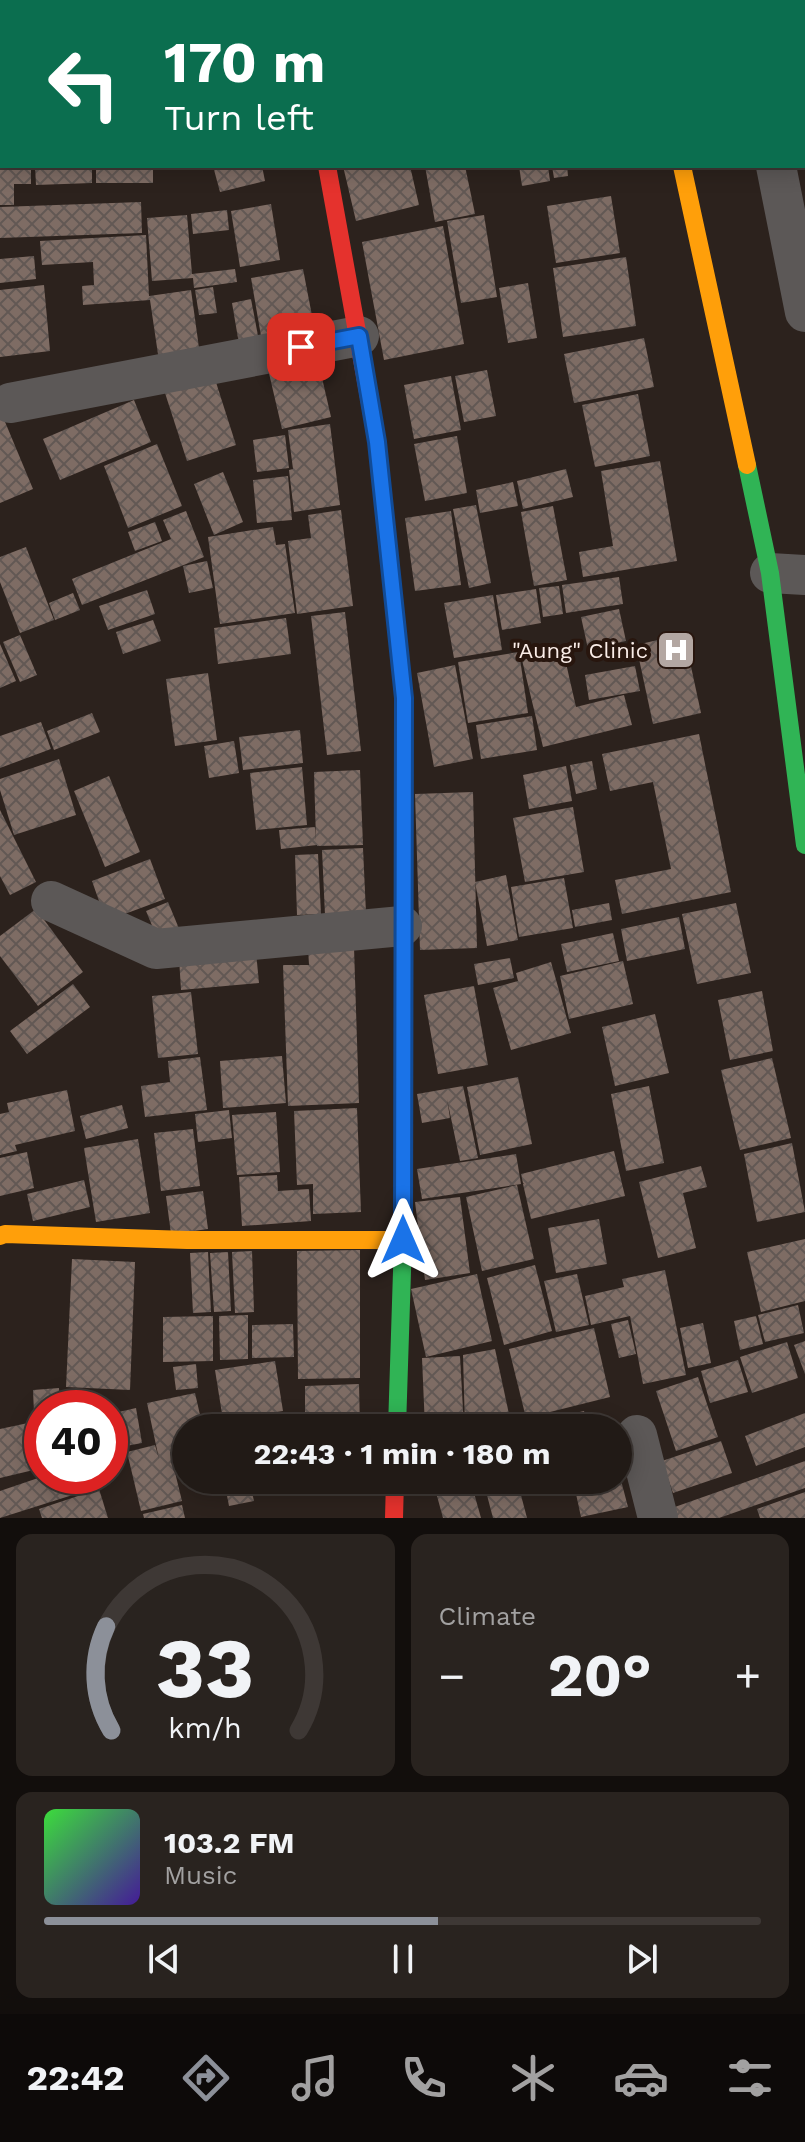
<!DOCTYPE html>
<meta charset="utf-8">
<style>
body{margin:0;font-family:"Work Sans",sans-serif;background:#29231f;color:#f1f3f6;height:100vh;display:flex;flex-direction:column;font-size:30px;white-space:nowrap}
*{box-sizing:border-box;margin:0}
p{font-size:26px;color:#a2a1a1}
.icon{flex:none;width:44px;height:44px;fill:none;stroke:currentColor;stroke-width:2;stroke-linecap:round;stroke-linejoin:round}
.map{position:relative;height:1518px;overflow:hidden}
.side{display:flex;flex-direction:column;gap:16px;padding:16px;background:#120e0c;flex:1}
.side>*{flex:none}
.guide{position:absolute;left:0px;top:0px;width:806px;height:168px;box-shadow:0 4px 20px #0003,0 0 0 2px #3e3835;background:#0b6e4f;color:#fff;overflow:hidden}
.speed{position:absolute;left:24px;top:1390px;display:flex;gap:16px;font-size:40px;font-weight:700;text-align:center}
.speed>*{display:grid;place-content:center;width:104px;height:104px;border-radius:50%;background:#211a16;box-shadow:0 4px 20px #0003,0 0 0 2px #3e3835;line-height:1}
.speed .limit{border:12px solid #d22;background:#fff;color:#111}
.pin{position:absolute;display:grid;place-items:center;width:68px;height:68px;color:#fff;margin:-34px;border-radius:16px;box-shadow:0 4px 12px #0006}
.me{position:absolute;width:88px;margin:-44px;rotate:0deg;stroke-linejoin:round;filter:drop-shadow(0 0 6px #0008)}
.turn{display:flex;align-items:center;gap:28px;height:168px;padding:0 32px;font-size:36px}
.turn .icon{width:104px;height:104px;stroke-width:2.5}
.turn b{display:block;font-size:56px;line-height:68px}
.big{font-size:60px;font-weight:700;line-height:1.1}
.side .widget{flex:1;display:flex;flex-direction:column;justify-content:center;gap:12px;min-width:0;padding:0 28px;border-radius:16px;background:#29231f}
.side .dial{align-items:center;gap:0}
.dial svg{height:208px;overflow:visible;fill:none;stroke:#3e3835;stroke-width:7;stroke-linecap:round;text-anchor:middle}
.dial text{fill:#f1f3f6;stroke:none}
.song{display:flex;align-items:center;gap:24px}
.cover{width:96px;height:96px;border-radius:12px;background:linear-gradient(135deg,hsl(120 70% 55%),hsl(260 70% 35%))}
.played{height:8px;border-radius:4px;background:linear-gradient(90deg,#8c9099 55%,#3e3835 55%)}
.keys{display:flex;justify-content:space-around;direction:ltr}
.heat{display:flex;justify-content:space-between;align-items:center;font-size:44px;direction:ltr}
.side .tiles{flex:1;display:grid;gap:16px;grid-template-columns:1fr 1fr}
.widget:last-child{grid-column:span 2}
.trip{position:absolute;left:172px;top:1414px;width:460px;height:80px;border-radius:40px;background:#211a16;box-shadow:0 4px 20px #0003,0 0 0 2px #3e3835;font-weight:700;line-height:80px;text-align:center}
.dock{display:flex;height:128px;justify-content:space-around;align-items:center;background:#0d0a09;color:#a2a1a1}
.dock .icon{width:56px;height:56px}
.dock .active{color:#8c9099}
.dock b{font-size:36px;color:#f1f3f6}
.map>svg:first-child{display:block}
.building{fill:url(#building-cross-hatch)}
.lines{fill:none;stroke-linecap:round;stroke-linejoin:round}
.street{stroke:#5c5857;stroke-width:40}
.fast{stroke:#30b455;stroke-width:18}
.slow{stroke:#ff9f0a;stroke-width:18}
.jam{stroke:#e5322d;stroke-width:18}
.route-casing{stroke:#114b97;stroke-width:20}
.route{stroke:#1a73e8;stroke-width:14}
.labels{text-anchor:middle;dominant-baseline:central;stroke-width:8;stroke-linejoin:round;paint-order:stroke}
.poi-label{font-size:22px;fill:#fbeee9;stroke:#28160e;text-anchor:end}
</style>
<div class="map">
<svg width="805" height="1518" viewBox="0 0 805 1518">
<defs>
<pattern id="building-cross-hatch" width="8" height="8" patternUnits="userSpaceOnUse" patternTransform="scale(2)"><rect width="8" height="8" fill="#7e6c64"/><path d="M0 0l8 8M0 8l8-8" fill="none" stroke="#625854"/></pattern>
</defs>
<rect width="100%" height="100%" fill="#2c221d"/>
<g class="building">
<polygon points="0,166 31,166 31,184 14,184 14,205 0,205"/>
<polygon points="35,166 92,166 92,183 36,185"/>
<rect x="96" y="166" width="57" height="17"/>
<polygon points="213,166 262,166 265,181 220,192"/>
<polygon points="343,166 410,166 419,205 356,221"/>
<polygon points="425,166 465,166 475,214 435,222"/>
<polygon points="519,166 548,166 550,181 522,186"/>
<polygon points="552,166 567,166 568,176 554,178"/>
<polygon points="611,196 620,253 556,263 547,206"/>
<polygon points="141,202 142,233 0,238 0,207"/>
<polygon points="271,204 280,260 240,267 231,211"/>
<polygon points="227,210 229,230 193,234 191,214"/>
<polygon points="187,215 192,274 235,269 237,282 194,288 193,278 152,281 147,218"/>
<polygon points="484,215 497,297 461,303 447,221"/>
<polygon points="443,226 464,344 384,360 362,242"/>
<polygon points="146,235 149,296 191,290 200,355 159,361 150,300 83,305 82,286 94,285 93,262 42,265 40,241"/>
<polygon points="34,256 36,279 0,283 0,259"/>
<polygon points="626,257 636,326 563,337 553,268"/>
<polygon points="303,269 314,326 261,336 251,278"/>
<polygon points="528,283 537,338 508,343 499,288"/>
<polygon points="44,285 50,351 0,357 0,290"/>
<polygon points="213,287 217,313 199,315 195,290"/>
<polygon points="251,299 259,341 239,344 232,303"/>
<polygon points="644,338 654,387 574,403 564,354"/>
<polygon points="317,356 331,417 282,429 268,369"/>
<polygon points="487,370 496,416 464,422 455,376"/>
<polygon points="214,376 236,445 187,461 165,393"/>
<polygon points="451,376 461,430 414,439 404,385"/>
<polygon points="638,394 650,456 595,467 582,405"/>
<polygon points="134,400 151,442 60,480 43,439"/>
<polygon points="3,417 33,489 0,503 0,418"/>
<polygon points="330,424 340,505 294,512 289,470 293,469 288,430"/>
<polygon points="285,435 289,468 257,472 253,440"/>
<polygon points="457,436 467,493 425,501 414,444"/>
<polygon points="157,444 182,506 128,528 104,466"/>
<polygon points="660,461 677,561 583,577 579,552 613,546 601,471"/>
<polygon points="566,469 573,497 523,509 517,481"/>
<polygon points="223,472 243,522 214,535 194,484"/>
<polygon points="288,476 292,520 257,523 253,480"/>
<polygon points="513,482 518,506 480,513 476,490"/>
<polygon points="476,505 491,583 469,588 453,509"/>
<polygon points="553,506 567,580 534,586 521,512"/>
<polygon points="341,510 353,606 297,614 288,541 311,538 308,515"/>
<polygon points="186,511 204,557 82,605 72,579 171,539 163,520"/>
<polygon points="451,511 461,585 415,591 405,518"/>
<polygon points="155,522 162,541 135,551 128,532"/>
<polygon points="273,527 276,545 285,544 295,613 220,624 208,537"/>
<polygon points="26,547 54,620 20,633 0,582 0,557"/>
<polygon points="207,561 213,588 189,593 183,566"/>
<polygon points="619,577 623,604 566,613 562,585"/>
<polygon points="559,586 563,614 543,617 539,588"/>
<polygon points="536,589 541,623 502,630 496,595"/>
<polygon points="147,590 155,614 108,630 99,606"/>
<polygon points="73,593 80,610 55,620 49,603"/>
<polygon points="493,595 502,650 454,658 444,603"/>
<polygon points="619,609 626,641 588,649 581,617"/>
<polygon points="345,612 361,751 327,755 311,616"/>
<polygon points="286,618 291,654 218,664 214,628"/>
<polygon points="153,620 161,641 123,654 116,632"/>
<polygon points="684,634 701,713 653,724 636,645"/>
<polygon points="20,635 37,675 20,682 3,642"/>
<polygon points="0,644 16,681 0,688"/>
<polygon points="563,650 576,707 624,695 632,725 543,747 522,660"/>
<polygon points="519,652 528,713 468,723 458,662"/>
<polygon points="455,665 473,759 434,767 417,673"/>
<polygon points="635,666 640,691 589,700 585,675"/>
<polygon points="208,673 217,740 175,746 166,679"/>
<polygon points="92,713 100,732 54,750 47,731"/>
<polygon points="532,716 537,750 481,759 476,725"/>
<polygon points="41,722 51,749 0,768 0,736"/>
<polygon points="300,730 303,763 243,770 239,737"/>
<polygon points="699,734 731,892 622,914 615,880 671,869 653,782 610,791 602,754"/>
<polygon points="234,741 239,773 209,778 204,746"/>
<polygon points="59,759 76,815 14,835 0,790 0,779"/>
<polygon points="592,761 597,789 576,794 570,765"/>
<polygon points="566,766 572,801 529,809 523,775"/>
<polygon points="302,767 307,825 256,830 250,773"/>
<polygon points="360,770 363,845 317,846 317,845 281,849 279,830 315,827 316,841 314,772"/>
<polygon points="109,776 140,852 105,867 74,791"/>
<polygon points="473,792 477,948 420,950 415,794"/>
<polygon points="573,807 584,872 525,882 513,818"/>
<polygon points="0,810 36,882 10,895 0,876"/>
<polygon points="363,848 366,913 325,915 322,850"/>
<polygon points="318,854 321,914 297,915 295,855"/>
<polygon points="150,859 165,899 106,921 92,881"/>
<polygon points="506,875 518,940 487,946 475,882"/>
<polygon points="564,878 573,928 519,937 511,887"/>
<polygon points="168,902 180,931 158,940 146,911"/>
<polygon points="609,903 612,920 575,927 572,910"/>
<polygon points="736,903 751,973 697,984 682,914"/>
<polygon points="36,909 83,972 38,1006 0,956 0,936"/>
<polygon points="679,917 685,949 627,961 621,929"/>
<polygon points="613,933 619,961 567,972 561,944"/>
<polygon points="354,947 359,1103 288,1106 283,965 309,965 308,948"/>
<polygon points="256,952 259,983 181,990 179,958"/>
<polygon points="510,958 514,978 478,985 474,964"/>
<polygon points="623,961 633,1004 569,1019 560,976"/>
<polygon points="551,962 571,1033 511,1050 493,988 518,981 516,973"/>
<polygon points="73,984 90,1007 27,1054 10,1031"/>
<polygon points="474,986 488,1065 438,1074 424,995"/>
<polygon points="762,991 773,1051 730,1060 718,1000"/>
<polygon points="191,992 198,1054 158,1058 152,996"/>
<polygon points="655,1014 669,1073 615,1086 602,1027"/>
<polygon points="282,1056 286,1103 223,1108 220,1061"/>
<polygon points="200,1057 207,1110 145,1117 141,1086 170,1082 168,1061"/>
<polygon points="772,1058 791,1138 740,1150 721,1070"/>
<polygon points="518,1077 532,1144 480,1155 467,1087"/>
<polygon points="463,1086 478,1158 460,1161 447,1099 450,1118 422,1123 417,1094"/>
<polygon points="649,1086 664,1163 626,1171 611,1094"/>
<polygon points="67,1090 75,1131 15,1145 17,1151 0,1155 0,1114 9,1112 7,1103"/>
<polygon points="122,1105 128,1128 86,1139 80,1116"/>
<polygon points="357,1108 361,1212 313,1214 313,1184 297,1185 294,1111"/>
<polygon points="229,1110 232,1138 198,1142 195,1114"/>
<polygon points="276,1112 280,1172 237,1175 232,1115"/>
<polygon points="193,1129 200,1186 161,1191 154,1133"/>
<polygon points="138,1139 150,1213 96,1222 84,1148"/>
<polygon points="792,1143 805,1212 757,1222 744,1154"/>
<polygon points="614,1151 625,1196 531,1219 523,1184 524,1183 523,1183 521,1174"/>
<polygon points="27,1152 34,1188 0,1196 0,1158"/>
<polygon points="516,1154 521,1184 422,1199 417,1169"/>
<polygon points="701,1166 707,1187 683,1193 696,1248 658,1258 639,1182"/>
<polygon points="277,1175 278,1191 309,1189 311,1221 242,1226 239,1177"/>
<polygon points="84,1180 90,1207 33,1221 27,1194"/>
<polygon points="517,1185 534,1259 482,1271 466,1197"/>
<polygon points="203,1191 208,1229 171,1234 166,1196"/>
<polygon points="460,1197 470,1273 425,1280 415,1202"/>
<polygon points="599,1219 607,1264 556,1273 548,1228"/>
<polygon points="805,1239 805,1301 761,1312 747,1252"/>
<polygon points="360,1250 360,1378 298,1379 297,1251"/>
<polygon points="252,1251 254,1312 235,1313 232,1252"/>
<polygon points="208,1252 211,1312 193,1313 190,1253"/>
<polygon points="228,1252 231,1311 214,1312 210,1253"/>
<polygon points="72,1259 135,1262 130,1390 66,1387"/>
<polygon points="535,1265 552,1331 504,1345 487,1278"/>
<polygon points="665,1270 686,1375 643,1384 630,1316 591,1325 585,1296 624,1287 622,1279"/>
<polygon points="477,1274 492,1341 426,1357 411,1289"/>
<polygon points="577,1274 589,1325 556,1332 544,1281"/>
<polygon points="798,1305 804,1333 765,1342 758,1315"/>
<polygon points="248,1315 248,1359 220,1360 219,1316"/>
<polygon points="213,1316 213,1361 163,1362 163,1317"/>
<polygon points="756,1316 763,1344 740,1350 734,1321"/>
<polygon points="628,1320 636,1354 619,1358 611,1324"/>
<polygon points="703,1323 711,1363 688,1368 680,1328"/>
<polygon points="293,1324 294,1357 252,1358 252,1325"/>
<polygon points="594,1328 610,1397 526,1418 509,1349"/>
<polygon points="805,1341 805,1374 794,1345"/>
<polygon points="787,1342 798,1378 752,1393 740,1357"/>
<polygon points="495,1349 512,1428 465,1428 463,1355"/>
<polygon points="460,1356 464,1428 425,1428 422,1358"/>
<polygon points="738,1360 748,1392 710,1403 701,1371"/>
<polygon points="275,1361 283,1411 223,1420 215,1370"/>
<polygon points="196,1364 198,1388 176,1390 173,1367"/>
<polygon points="698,1377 718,1437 676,1451 656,1391"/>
<polygon points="359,1384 360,1428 305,1428 305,1386"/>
<polygon points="59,1388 60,1408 42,1408 42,1413 34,1413 33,1390"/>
<polygon points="195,1393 203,1428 186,1428 186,1448 170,1452 182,1501 141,1511 127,1452 155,1445 159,1459 147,1403"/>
<polygon points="136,1408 142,1443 110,1449 110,1414"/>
<polygon points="584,1411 588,1428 540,1428 539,1421"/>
<polygon points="805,1413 805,1447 756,1466 745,1436"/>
<polygon points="42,1420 42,1468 0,1478 0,1429"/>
<polygon points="721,1441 732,1473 673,1493 662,1461"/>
<polygon points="805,1461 805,1488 719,1518 676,1518 672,1508"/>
<polygon points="618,1469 628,1507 581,1517 573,1480 618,1480"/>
<polygon points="44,1476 76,1476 82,1492 0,1518 0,1491"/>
<polygon points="224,1480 249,1480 254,1501 229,1506"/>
<polygon points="306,1480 361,1480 361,1490 306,1492"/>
<polygon points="483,1480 517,1480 527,1518 493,1518"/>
<polygon points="472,1486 481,1518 443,1518 437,1496"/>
<polygon points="99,1489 108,1518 42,1518 39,1509"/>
<polygon points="805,1492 805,1518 760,1518 757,1509"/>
<polygon points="182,1505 185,1518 144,1518 143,1514"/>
</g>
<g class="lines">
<g class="street">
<polyline points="646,0 647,2"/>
<polyline points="742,0 743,2"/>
<polyline points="804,78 805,78"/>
<polyline points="776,166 805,312"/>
<polyline points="10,403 359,336"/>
<polyline points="770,573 805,575"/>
<polyline points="51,901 156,949 402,926"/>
<polyline points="637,1435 658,1518"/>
</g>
<g class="fast">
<polyline points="296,0 296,2"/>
<polyline points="747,465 770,573 805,845"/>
<polyline points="388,545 404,698 403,1240 397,1428"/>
</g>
<g class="slow">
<polyline points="682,166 747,465"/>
<polyline points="0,1236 5,1234 187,1240 403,1240"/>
</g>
<g class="jam">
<polyline points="327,166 377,442 388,545"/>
<polyline points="394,1518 395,1480"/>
</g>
</g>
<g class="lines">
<g class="route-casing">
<polyline id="route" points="301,347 359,336 377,442 404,698 403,1240"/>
</g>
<use href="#route" class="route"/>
</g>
<defs>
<g id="hospital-square" transform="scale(2)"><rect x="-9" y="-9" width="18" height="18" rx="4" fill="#b3a7a2" stroke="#28160e"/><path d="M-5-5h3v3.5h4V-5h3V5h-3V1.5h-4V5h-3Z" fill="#fff"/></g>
</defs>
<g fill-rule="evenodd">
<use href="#hospital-square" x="676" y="650"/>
</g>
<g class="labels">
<g class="poi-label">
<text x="648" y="650">"Aung" Clinic</text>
</g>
</g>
</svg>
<div class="speed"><div class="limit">40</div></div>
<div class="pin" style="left:301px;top:347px;background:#d93025"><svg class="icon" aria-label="arrive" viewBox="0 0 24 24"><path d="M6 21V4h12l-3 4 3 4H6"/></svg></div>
<svg class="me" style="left:403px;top:1240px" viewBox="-20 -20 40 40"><path d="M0-17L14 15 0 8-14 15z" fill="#1a73e8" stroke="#fff" stroke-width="4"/></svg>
<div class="trip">22:43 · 1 min · 180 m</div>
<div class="guide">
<div class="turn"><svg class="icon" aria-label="left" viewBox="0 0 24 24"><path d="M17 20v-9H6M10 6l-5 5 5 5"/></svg><div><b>170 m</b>Turn left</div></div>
</div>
</div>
<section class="side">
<div class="tiles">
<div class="widget dial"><svg viewBox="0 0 100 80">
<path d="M14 69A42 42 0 1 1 86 69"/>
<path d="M14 69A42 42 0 0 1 12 29" stroke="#8c9099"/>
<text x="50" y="56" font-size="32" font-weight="700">33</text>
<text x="50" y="72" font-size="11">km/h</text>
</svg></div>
<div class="widget"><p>Climate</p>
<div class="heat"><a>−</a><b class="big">20°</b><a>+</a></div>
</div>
<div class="widget">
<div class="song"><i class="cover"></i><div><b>103.2 FM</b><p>Music</p></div></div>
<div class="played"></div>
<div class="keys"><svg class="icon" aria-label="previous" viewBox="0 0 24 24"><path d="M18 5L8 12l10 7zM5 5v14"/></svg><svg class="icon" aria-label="pause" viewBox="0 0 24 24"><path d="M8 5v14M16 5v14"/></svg><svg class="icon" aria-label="next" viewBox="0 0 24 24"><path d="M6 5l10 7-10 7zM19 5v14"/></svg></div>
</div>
</div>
</section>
<nav class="dock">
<b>22:42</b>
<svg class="icon active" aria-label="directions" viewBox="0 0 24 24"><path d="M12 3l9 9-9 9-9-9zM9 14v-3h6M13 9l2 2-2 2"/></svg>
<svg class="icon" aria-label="music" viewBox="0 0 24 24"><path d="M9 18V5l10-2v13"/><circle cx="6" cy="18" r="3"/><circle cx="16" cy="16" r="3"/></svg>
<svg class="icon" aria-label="phone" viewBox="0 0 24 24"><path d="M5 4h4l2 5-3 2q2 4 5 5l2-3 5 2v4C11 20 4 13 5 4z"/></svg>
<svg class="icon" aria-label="climate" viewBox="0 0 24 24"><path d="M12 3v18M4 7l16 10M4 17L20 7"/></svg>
<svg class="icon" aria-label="car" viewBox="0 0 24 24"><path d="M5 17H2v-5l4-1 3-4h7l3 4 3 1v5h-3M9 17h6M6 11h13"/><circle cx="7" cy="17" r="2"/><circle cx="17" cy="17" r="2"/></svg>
<svg class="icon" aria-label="filters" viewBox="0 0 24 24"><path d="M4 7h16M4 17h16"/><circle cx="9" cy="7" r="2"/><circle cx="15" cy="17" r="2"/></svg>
</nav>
